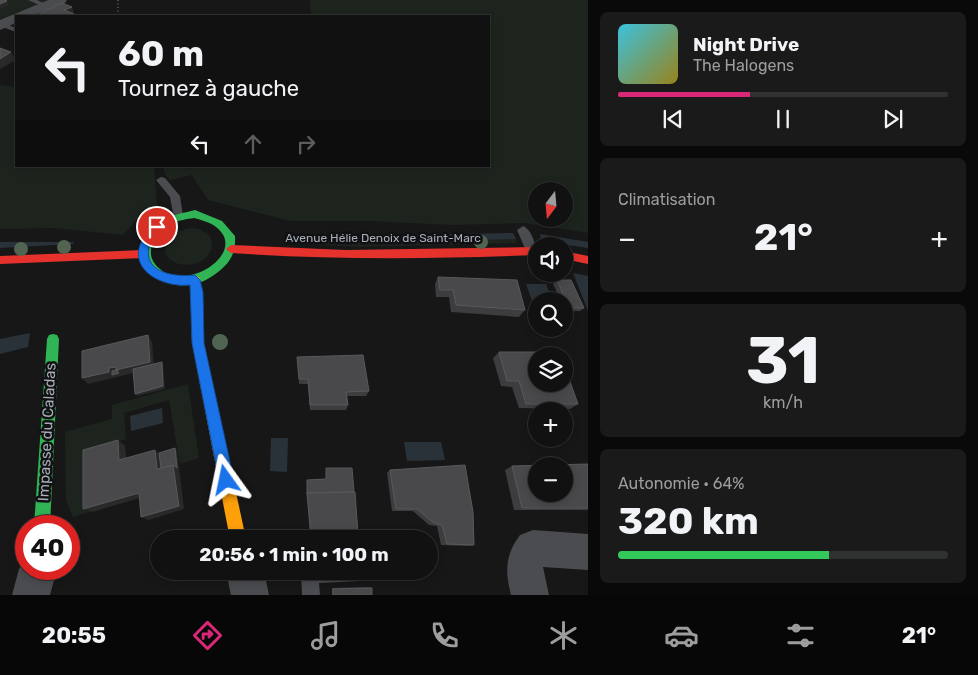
<!DOCTYPE html>
<html lang="fr">
<meta charset="utf-8">
<style>
body{margin:0;font-family:Rubik,sans-serif;background:#1a1a1a;color:#f1f3f6;height:100vh;display:flex;flex-direction:column;font-size:19px;white-space:nowrap}
*{box-sizing:border-box;margin:0}
p{font-size:16px;color:#9c9d9f}
.icon{flex:none;width:28px;height:28px;fill:none;stroke:currentColor;stroke-width:2;stroke-linecap:round;stroke-linejoin:round}
.map{position:relative;flex:1;overflow:hidden}
.side{display:flex;flex-direction:column;gap:12px;padding:12px;background:#090909;width:390px}
.side>*{flex:none}
.hud{position:absolute;left:15px;top:15px;width:475px;height:152px;border-radius:0px;box-shadow:0 2px 8px #0003,0 0 0 1px #303131;background:#111;color:#f1f3f6;overflow:hidden}
.needle{width:32px;rotate:196deg}
.controls{position:absolute;left:528px;top:182px;display:grid;gap:10px}
.controls a{display:grid;place-items:center;width:45px;height:45px;border-radius:50%;background:#111;box-shadow:0 2px 8px #0003,0 0 0 1px #303131;font-size:25px}
.speed{position:absolute;left:15px;top:515px;display:flex;gap:10px;font-size:25px;font-weight:700;text-align:center}
.speed>*{display:grid;place-content:center;width:65px;height:65px;border-radius:50%;background:#111;box-shadow:0 2px 8px #0003,0 0 0 1px #303131;line-height:1}
.speed .limit{border:8px solid #d22;background:#fff;color:#111}
.pin{position:absolute;display:grid;place-items:center;width:42px;height:42px;color:#fff;margin:-21px;border:2px solid #fff;border-radius:50%;box-shadow:0 1px 5px #0007}
.me{position:absolute;width:55px;margin:-28px;rotate:348deg;stroke-linejoin:round;filter:drop-shadow(0 0 4px #0008)}
.turn{display:flex;align-items:center;gap:18px;height:105px;padding:0 20px;font-size:22px}
.turn .icon{width:65px;height:65px;stroke-width:2.5}
.turn b{display:block;font-size:35px;line-height:42px}
.lanes{display:flex;align-items:center;height:48px;padding:0 20px;background:#0003;justify-content:center;gap:25px;direction:ltr}
.lanes .off{opacity:.35}
.big{font-size:38px;font-weight:700;line-height:1.1}
.side .widget{flex:1;display:flex;flex-direction:column;justify-content:center;gap:8px;min-width:0;padding:0 18px;border-radius:8px;background:#1a1a1a}
.side .dial{align-items:center;gap:0}
.dial b{font-size:65px;line-height:1}
.song{display:flex;align-items:center;gap:15px}
.cover{width:60px;height:60px;border-radius:8px;background:linear-gradient(135deg,hsl(190 70% 55%),hsl(50 70% 35%))}
.played{height:5px;border-radius:2px;background:linear-gradient(90deg,#db2777 40%,#303131 40%)}
.keys{display:flex;justify-content:space-around;direction:ltr}
.heat{display:flex;justify-content:space-between;align-items:center;font-size:28px;direction:ltr}
.charge{height:8px;border-radius:4px;background:linear-gradient(90deg,#34c759 64%,#303131 0)}
.trip{position:absolute;left:150px;top:530px;width:288px;height:50px;border-radius:25px;background:#111;box-shadow:0 2px 8px #0003,0 0 0 1px #303131;font-weight:700;line-height:50px;text-align:center}
.tab-bar{display:flex;height:80px;justify-content:space-around;align-items:center;background:#070707;color:#9c9d9f}
.tab-bar .icon{width:35px;height:35px}
.tab-bar .active{color:#db2777}
.tab-bar b{font-size:22px;color:#f1f3f6}
main{display:flex;flex:1;min-height:0}
.map>svg:first-child{display:block}
.green{fill:#1d241e;fill-rule:evenodd}
.water{fill:#2a3239}
.lines{fill:none;stroke-linecap:round;stroke-linejoin:round}
.path{stroke:#4d4e52;stroke-width:2;stroke-dasharray:1 2.5;stroke-linecap:butt}
.lane{fill:#4b4c50;fill-rule:evenodd}
.street{fill:#4b4c50;fill-rule:evenodd}
.fast{fill:#30b455;fill-rule:evenodd}
.slow{fill:#ff9f0a;fill-rule:evenodd}
.jam{fill:#e5322d;fill-rule:evenodd}
.tree{fill:#506451}
.wall{fill:#3d3d3f}
.shaded-wall{fill:#29292a}
.building{fill:#49494c;stroke:#58595d;fill-rule:evenodd}
.route{fill:#1a73e8;stroke:#114b97}
.labels{text-anchor:middle;dominant-baseline:central;stroke-width:5;stroke-linejoin:round;paint-order:stroke}
.street-label{font-size:12px;fill:#a8adb8;stroke:#111113}
.near-street-label{font-size:15px;fill:#a8adb8;stroke:#111113}
</style>
<main>
<div class="map">
<svg width="588" height="595" viewBox="0 0 588 595">
<rect width="100%" height="100%" fill="#171717"/>
<g class="green">
<polygon points="0,0 47,0 0,20"/>
<path d="M310,0h278v233l-64,-10 -72,2 -81,-4h-81l-82,-21 -16,-25 -22,5 -5,-6 -2,-8h326v-150h-178zM536,191h28v28h-28z"/>
<polygon points="0,85 16,87 16,166 154,166 157,206 138,218 123,235 55,228 0,229"/>
<path d="M192,228l7,1 11,7c11,27 -33,40 -45,17 -1,-16 12,-23 27,-25z"/>
<polygon points="288,239 372,243 516,239 517,243 359,247 288,243"/>
<polygon points="188,384 199,458 180,464 169,400 124,413 126,439 89,451 92,511 73,517 66,500 65,432 112,419 112,405"/>
</g>
<g class="water">
<polygon points="513,233 516,239 372,243 300,240 301,237"/>
<polygon points="540,234 588,242 588,248 541,241"/>
<polygon points="0,242 74,242 73,244 0,248"/>
<polygon points="573,273 588,276 588,311"/>
<polygon points="526,284 546,284 553,301 536,301 536,312"/>
<polygon points="30,333 28,347 0,354 0,339"/>
<polygon points="162,408 163,423 131,431 130,416"/>
<polygon points="271,438 288,438 287,472 270,471"/>
<polygon points="404,442 441,442 445,460 407,461"/>
</g>
<g class="lines">
<polyline class="path" points="118,0 118,16"/>
<g class="lane">
<polygon points="28,0 37,0 49,6 44,7"/>
<polygon points="0,22 16,28 16,32 0,26"/>
<polygon points="161,177 165,178 180,196 183,216 182,219 174,219 170,197 156,180"/>
<path d="M523,226c8,3 14,19 12,27h-8l-10,-23z"/>
<polygon points="301,571 388,571 385,577 379,580 319,583 320,595 302,595"/>
</g>
<g class="street">
<polygon points="48,0 67,0 65,3 32,16 16,16 16,23 0,30 0,20"/>
<path d="M533,530l55,4v36l-45,-3 6,28h-38c-6,-23 -6,-40 9,-60z"/>
<polygon points="26,555 26,569 57,569 50,595 12,595 19,569"/>
<polygon points="226,571 264,571 269,595 231,595"/>
</g>
<g class="fast">
<path d="M195,210l27,11 13,15c1,16 -4,26 -17,36 -49,41 -115,-22 -53,-53 9,-5 20,-6 30,-9zM194,218c7,2 16,4 22,9 33,25 -29,66 -56,42 -19,-15 -5,-36 12,-45 7,-4 15,-5 22,-6z"/>
<polygon points="53,334 57,335 59,339 50,526 34,526 47,339 49,335"/>
</g>
<polygon class="slow" points="195,276 199,277 200,280 204,343 246,539 230,539 192,343 190,280 191,277"/>
<g class="jam">
<path d="M231,245l114,5 191,-3v8c-101,4 -204,5 -305,-2l-5,-4z"/>
<polygon points="143,250 148,254 143,258 0,264 0,256"/>
<polygon points="564,251 588,256 588,264 564,259"/>
</g>
</g>
<g class="tree">
<circle cx="481" cy="242" r="7"/>
<circle cx="64" cy="247" r="7"/>
<circle cx="21" cy="249" r="7"/>
<circle cx="220" cy="342" r="8"/>
</g>
<g class="wall">
<polygon points="438,277 525,310 519,317 451,312 449,297 436,297 435,284"/>
<polygon points="557,280 584,308 580,311 566,311 564,307 564,301 561,301 553,284"/>
<polygon points="499,352 578,404 570,409 519,408 512,387 501,386 493,358"/>
<polygon points="297,357 369,391 366,396 347,396 348,405 346,410 310,410 308,384 299,384"/>
<polygon points="588,464 588,510 514,510 505,470 512,466"/>
<polygon points="326,468 358,534 356,535 346,536 346,539 311,539 307,495 307,480 326,479"/>
<polygon points="390,470 474,545 468,546 441,545 437,526 429,525 413,511 392,511 387,473"/>
<polygon points="369,587 372,588 372,595 332,595 332,588"/>
</g>
<g class="shaded-wall">
<polygon points="7,1 9,5 0,9 0,4"/>
<polygon points="72,7 75,16 66,16 64,10"/>
<polygon points="11,52 16,60 0,69 0,59"/>
<polygon points="148,335 152,342 154,368 88,384 82,378 109,368"/>
<polygon points="162,362 163,365 165,389 137,396 135,394"/>
<polygon points="118,440 125,446 127,465 119,460"/>
<polygon points="175,448 177,450 184,509 149,520 141,517 157,469 155,450 161,455"/>
<polygon points="139,493 146,496 93,512 83,509"/>
</g>
<g class="building">
<polygon points="0,0 4,0 7,1 0,4"/>
<polygon points="62,3 72,7 64,10 74,14 70,16 44,16 39,14"/>
<polygon points="0,48 11,52 0,59"/>
<polygon points="438,277 517,280 525,310 456,305 453,290 440,290"/>
<polygon points="557,280 571,280 584,308 569,308"/>
<polygon points="148,335 150,362 116,370 116,367 109,368 109,372 82,378 82,351"/>
<polygon points="499,352 559,352 560,356 536,356 536,384 564,384 564,365 578,404 526,404 519,381 507,381"/>
<polygon points="363,355 369,391 346,392 348,405 310,405 308,379 299,379 297,357"/>
<polygon points="162,362 163,386 135,394 133,369"/>
<polygon points="116,370 119,373 112,375 112,371 118,370"/>
<polygon points="118,440 119,460 155,450 157,469 173,465 179,506 141,517 139,493 83,509 83,450"/>
<polygon points="175,448 177,468 173,465 161,468 159,453"/>
<path d="M588,464v44h-66l-10,-42zM536,466h28v28h-28z"/>
<polygon points="465,465 473,512 474,545 447,544 442,525 434,523 417,509 396,509 390,470"/>
<polygon points="326,468 352,468 354,492 307,493 307,494 307,480 326,479"/>
<polygon points="355,492 358,534 346,535 346,539 311,539 307,493"/>
<polygon points="372,588 372,595 333,595 333,589"/>
</g>
<path class="route" d="M157,223l5,4c-4,6 -11,13 -13,20 -6,27 28,30 46,28l5,5 3,12 1,51 30,137 -2,5 -6,2 -5,-2 -2,-5 -27,-137 -2,-58c-30,3 -68,-18 -44,-51 3,-5 5,-9 11,-11z"/>
<g class="labels">
<g class="street-label">
<text x="383" y="238">Avenue Hélie Denoix de Saint-Marc</text>
</g>
<g class="near-street-label">
<text transform="translate(47 432) rotate(-87)">Impasse du Caladas</text>
</g>
</g>
</svg>
<div class="controls">
<a><svg class="needle" viewBox="-14 -14 28 28"><path d="M0-13l5 13h-10z" fill="#e53935"/><path d="M0 13l5-13h-10z" fill="#9c9d9f"/></svg></a>
<a><svg class="icon" aria-label="sound" viewBox="0 0 24 24"><path d="M4 9h4l5-4v14l-5-4H4zM17 9q2 3 0 6"/></svg></a>
<a><svg class="icon" aria-label="search" viewBox="0 0 24 24"><circle cx="10" cy="10" r="6"/><path d="M15 15l6 6"/></svg></a>
<a><svg class="icon" aria-label="layers" viewBox="0 0 24 24"><path d="M12 4l9 5-9 5-9-5zM3 14l9 5 9-5"/></svg></a>
<a>+</a>
<a>−</a>
</div>
<div class="speed"><div class="limit">40</div></div>
<div class="pin" style="left:157px;top:227px;background:#d93025"><svg class="icon" aria-label="arrive" viewBox="0 0 24 24"><path d="M6 21V4h12l-3 4 3 4H6"/></svg></div>
<svg class="me" style="left:226px;top:480px" viewBox="-20 -20 40 40"><path d="M0-17L14 15 0 8-14 15z" fill="#1a73e8" stroke="#fff" stroke-width="4"/></svg>
<div class="trip">20:56 · 1 min · 100 m</div>
<div class="hud">
<div class="turn"><svg class="icon" aria-label="left" viewBox="0 0 24 24"><path d="M17 20v-9H6M10 6l-5 5 5 5"/></svg><div><b>60 m</b>Tournez à gauche</div></div>
<div class="lanes"><svg class="icon" aria-label="left" viewBox="0 0 24 24"><path d="M17 20v-9H6M10 6l-5 5 5 5"/></svg><svg class="icon off" aria-label="ahead" viewBox="0 0 24 24"><path d="M12 20V5M6 11l6-6 6 6"/></svg><svg class="icon off" aria-label="right" viewBox="0 0 24 24"><path d="M7 20v-9h11M14 6l5 5-5 5"/></svg></div>
</div>
</div>
<section class="side">
<div class="widget">
<div class="song"><i class="cover"></i><div><b>Night Drive</b><p>The Halogens</p></div></div>
<div class="played"></div>
<div class="keys"><svg class="icon" aria-label="previous" viewBox="0 0 24 24"><path d="M18 5L8 12l10 7zM5 5v14"/></svg><svg class="icon" aria-label="pause" viewBox="0 0 24 24"><path d="M8 5v14M16 5v14"/></svg><svg class="icon" aria-label="next" viewBox="0 0 24 24"><path d="M6 5l10 7-10 7zM19 5v14"/></svg></div>
</div>
<div class="widget"><p>Climatisation</p>
<div class="heat"><a>−</a><b class="big">21°</b><a>+</a></div>
</div>
<div class="widget dial"><b>31</b><p>km/h</p></div>
<div class="widget"><p>Autonomie · 64%</p><b class="big">320 km</b><div class="charge"></div></div>
</section>
</main>
<nav class="tab-bar">
<b>20:55</b>
<svg class="icon active" aria-label="directions" viewBox="0 0 24 24"><path d="M12 3l9 9-9 9-9-9zM9 14v-3h6M13 9l2 2-2 2"/></svg>
<svg class="icon" aria-label="music" viewBox="0 0 24 24"><path d="M9 18V5l10-2v13"/><circle cx="6" cy="18" r="3"/><circle cx="16" cy="16" r="3"/></svg>
<svg class="icon" aria-label="phone" viewBox="0 0 24 24"><path d="M5 4h4l2 5-3 2q2 4 5 5l2-3 5 2v4C11 20 4 13 5 4z"/></svg>
<svg class="icon" aria-label="climate" viewBox="0 0 24 24"><path d="M12 3v18M4 7l16 10M4 17L20 7"/></svg>
<svg class="icon" aria-label="car" viewBox="0 0 24 24"><path d="M5 17H2v-5l4-1 3-4h7l3 4 3 1v5h-3M9 17h6M6 11h13"/><circle cx="7" cy="17" r="2"/><circle cx="17" cy="17" r="2"/></svg>
<svg class="icon" aria-label="filters" viewBox="0 0 24 24"><path d="M4 7h16M4 17h16"/><circle cx="9" cy="7" r="2"/><circle cx="15" cy="17" r="2"/></svg>
<b>21°</b>
</nav>
